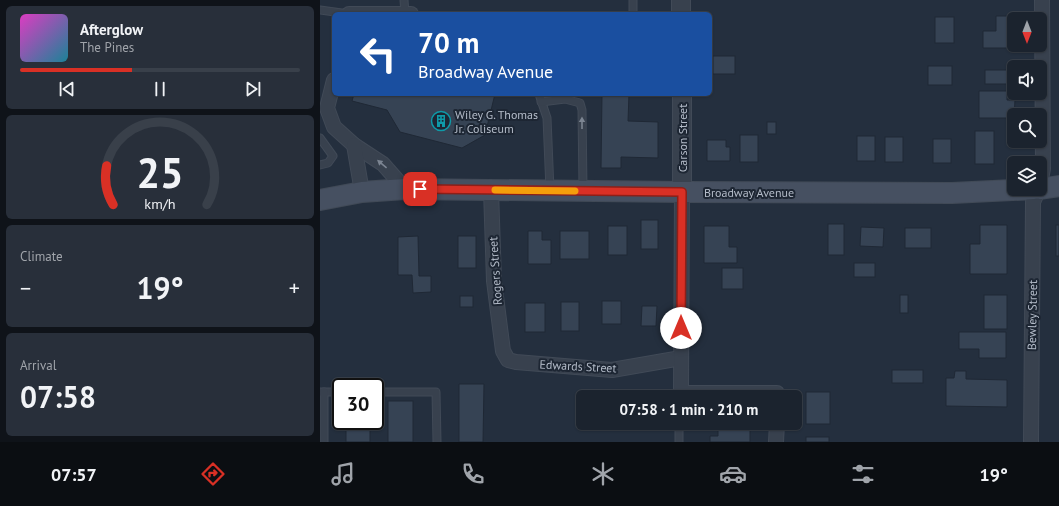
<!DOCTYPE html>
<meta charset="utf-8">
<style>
body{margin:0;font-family:"PT Sans",sans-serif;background:#282f3a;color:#f1f3f6;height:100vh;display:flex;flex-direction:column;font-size:15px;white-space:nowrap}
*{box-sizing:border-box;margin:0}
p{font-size:13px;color:#a0a4aa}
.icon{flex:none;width:22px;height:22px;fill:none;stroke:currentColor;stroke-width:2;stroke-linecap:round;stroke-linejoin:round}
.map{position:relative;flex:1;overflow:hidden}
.drawer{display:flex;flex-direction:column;gap:6px;padding:6px;background:#0f1319;width:320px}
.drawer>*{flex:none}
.top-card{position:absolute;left:12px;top:12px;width:380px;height:84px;border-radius:6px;box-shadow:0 1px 3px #0004,0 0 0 1px #39404a;background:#1a4fa0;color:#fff;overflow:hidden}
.needle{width:26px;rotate:180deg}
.fabs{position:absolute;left:687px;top:12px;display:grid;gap:8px}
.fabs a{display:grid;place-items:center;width:40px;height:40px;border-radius:6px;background:#1b232e;box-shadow:0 1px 3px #0004,0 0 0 1px #39404a;font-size:20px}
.speed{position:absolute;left:12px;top:378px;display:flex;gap:8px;font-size:20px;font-weight:700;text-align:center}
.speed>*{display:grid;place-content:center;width:52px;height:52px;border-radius:50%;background:#1b232e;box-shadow:0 1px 3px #0004,0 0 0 1px #39404a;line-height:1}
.speed .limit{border:2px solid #111;border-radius:6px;background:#fff;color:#111}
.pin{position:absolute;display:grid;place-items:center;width:34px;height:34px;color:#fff;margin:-17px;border-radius:8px;box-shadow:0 2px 6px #0006}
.me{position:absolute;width:44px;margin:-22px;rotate:0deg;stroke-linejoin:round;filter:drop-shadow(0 0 3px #0008)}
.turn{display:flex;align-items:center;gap:14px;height:84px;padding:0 20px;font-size:18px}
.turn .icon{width:52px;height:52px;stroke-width:2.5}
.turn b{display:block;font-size:28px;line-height:34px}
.big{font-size:30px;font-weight:700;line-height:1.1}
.drawer .widget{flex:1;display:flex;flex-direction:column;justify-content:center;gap:6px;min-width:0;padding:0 14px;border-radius:6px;background:#282f3a}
.drawer .dial{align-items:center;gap:0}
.dial svg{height:104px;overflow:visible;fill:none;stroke:#39404a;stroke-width:7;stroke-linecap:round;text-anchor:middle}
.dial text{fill:#f1f3f6;stroke:none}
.song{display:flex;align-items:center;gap:12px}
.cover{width:48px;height:48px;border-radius:6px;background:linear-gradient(135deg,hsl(310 70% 55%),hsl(190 70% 35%))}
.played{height:4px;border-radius:2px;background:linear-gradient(90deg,#d93025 40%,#39404a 40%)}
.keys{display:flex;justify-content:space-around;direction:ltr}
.heat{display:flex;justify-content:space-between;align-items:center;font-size:22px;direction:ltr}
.trip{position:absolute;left:256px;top:390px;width:226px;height:40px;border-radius:6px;background:#1b232e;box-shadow:0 1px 3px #0004,0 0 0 1px #39404a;font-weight:700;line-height:40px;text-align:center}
.menu{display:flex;height:64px;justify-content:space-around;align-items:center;background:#0b0e12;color:#a0a4aa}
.menu .icon{width:28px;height:28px}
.menu .selected{color:#d93025}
.menu b{font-size:18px;color:#f1f3f6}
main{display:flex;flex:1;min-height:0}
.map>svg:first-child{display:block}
.building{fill:#364354;stroke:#1f2835}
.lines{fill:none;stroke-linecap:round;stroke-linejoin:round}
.service-casing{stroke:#414a57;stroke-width:9}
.minor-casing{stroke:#414a57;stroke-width:16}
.tertiary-casing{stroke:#414a57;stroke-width:20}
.secondary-casing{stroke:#414a57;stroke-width:22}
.service{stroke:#38414e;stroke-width:7}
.minor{stroke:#38414e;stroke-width:14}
.tertiary{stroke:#38414e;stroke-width:18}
.secondary{stroke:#465061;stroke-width:20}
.oneway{fill:#7c8592}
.route-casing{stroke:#8d1f18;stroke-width:10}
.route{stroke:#d93025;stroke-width:7}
.slow{stroke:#f59e0b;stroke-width:7}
.labels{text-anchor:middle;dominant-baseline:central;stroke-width:4;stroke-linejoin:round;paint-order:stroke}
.poi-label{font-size:12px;fill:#b4bcc9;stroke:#1d2633;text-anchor:start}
.street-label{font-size:12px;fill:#b4bcc9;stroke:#1d2633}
</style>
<main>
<section class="drawer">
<div class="widget">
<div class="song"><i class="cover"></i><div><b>Afterglow</b><p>The Pines</p></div></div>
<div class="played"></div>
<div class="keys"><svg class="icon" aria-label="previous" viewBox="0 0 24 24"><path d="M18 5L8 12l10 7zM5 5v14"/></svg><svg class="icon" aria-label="pause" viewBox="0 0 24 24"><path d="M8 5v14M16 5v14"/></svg><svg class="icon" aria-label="next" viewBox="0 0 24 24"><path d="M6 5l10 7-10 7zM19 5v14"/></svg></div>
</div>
<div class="widget dial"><svg viewBox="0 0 100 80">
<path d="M14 69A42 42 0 1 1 86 69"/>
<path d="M14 69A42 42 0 0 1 9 39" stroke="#d93025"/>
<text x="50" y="56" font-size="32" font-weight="700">25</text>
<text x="50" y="72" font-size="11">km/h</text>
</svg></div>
<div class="widget"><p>Climate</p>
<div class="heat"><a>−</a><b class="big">19°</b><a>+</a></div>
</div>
<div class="widget"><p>Arrival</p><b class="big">07:58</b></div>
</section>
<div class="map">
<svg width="739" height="442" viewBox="0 0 739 442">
<rect width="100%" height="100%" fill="#242f3e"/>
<g class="building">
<polygon points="676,16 696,16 696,19 694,19 694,45 696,45 696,48 663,48 663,31 676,31"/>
<rect x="615" y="17" width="19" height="26"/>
<rect x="393" y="56" width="22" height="18"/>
<rect x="608" y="66" width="24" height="19"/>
<rect x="665" y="70" width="29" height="14"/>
<polygon points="659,91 687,91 687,100 695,100 694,118 659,118"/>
<polygon points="34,94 175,94 165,135 142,148 80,132 67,110 32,101"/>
<polygon points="282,94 309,94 308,121 338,122 338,158 301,157 301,168 281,168"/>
<rect x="447" y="122" width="9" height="12"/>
<rect x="655" y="131" width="19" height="33"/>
<rect x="420" y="135" width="18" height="27"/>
<rect x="537" y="136" width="18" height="25"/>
<rect x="565" y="137" width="18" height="25"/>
<rect x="613" y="139" width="18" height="24"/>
<polygon points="387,140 406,140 406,147 410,147 410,161 387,161"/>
<rect x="321" y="220" width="17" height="29"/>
<rect x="508" y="224" width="16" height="31"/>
<polygon points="660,225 687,225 687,274 650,274 650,244 660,244"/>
<rect x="736" y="225" width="3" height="31"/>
<rect x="288" y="226" width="19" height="29"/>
<polygon points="384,226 409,226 409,247 417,247 417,263 384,263"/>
<polygon points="541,227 564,228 563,247 540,246"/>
<rect x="585" y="228" width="26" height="20"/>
<polygon points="208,231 222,231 222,240 231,240 231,264 208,264"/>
<rect x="240" y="231" width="29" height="28"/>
<polygon points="98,236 99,276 111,276 111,292 93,293 92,275 78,275 78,237"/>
<rect x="138" y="236" width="18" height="32"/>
<rect x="534" y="263" width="21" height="14"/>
<rect x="402" y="268" width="21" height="21"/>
<rect x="580" y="295" width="8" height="18"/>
<rect x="664" y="295" width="23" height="34"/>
<rect x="140" y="296" width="13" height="11"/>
<rect x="282" y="301" width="19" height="23"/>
<rect x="241" y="302" width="18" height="29"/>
<rect x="205" y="303" width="20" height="29"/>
<polygon points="322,306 337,306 336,326 321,326"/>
<polygon points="639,332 686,332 686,358 659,358 659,349 639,349"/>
<rect x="572" y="370" width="31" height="13"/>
<polygon points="635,371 646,371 646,379 687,380 687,407 626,406 626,378 634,378"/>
<polygon points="139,384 164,384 163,442 139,442"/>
<rect x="486" y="392" width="24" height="32"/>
<rect x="68" y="401" width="25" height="41"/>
<rect x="26" y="421" width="24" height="21"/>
<polygon points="398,425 430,425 430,442 390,442 390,436 398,436"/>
<rect x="486" y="437" width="23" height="5"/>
</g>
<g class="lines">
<g class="service-casing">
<g id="service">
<polyline points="84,0 85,14"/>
<polyline points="0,10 29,14"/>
<polyline points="313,14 313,0"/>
<polyline points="219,94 227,118 230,190"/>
<polyline points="221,102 245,99 260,103 262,110 263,189"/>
<polyline points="0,138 13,156 8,163 0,165"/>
<polyline points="0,392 21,392"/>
<polyline points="4,392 4,442"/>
<polyline points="55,392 116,392 117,442"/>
<polyline points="359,442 359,423"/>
</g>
</g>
<g class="minor-casing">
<g id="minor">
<polyline points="29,14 91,14"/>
<polyline points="14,80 7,108 14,127 34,145 63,164 85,189"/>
<polyline points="34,145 42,192"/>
<polyline points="720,184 723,169 722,0"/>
<polyline points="171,190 174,281 183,351 188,360 196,362 292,370 361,358"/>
<polyline points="362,192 361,393 457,393 457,397"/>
<polyline points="456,442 457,423"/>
<polyline points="711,442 713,202 719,189"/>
</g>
</g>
<g class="tertiary-casing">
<g id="tertiary">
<polyline points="361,14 361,0"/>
<polyline points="362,94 362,192"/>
</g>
</g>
<g class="secondary-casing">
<g id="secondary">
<polyline points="720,189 739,186"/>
<polyline points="0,200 42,192 85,189 362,192 632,193 714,189"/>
</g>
</g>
<use href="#service" class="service"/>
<use href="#minor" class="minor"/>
<use href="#tertiary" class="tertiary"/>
<use href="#secondary" class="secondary"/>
</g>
<defs><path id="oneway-solid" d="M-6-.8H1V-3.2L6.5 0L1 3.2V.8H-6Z"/></defs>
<g class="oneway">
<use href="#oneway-solid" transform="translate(262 123) rotate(-90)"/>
<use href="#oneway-solid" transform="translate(62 164) rotate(-140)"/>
</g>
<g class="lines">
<g class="route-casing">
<polyline id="route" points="100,189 362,192 361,328"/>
</g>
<use href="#route" class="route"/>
<polyline class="slow" points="175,190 255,191"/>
</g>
<defs>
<g id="building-ring" transform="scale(1)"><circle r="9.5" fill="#1d2633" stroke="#0f9aa8" stroke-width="1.5"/><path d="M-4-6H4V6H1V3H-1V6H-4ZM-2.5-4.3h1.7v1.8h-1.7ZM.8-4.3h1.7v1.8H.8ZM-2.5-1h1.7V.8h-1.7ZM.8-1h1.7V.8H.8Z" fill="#0f9aa8"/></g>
</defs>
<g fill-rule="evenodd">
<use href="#building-ring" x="121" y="121"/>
</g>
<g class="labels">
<g class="poi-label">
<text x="135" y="114">Wiley G. Thomas<tspan x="135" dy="14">Jr. Coliseum</tspan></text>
</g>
<g class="street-label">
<text transform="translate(362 138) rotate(-90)">Carson Street</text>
<text x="429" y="192">Broadway Avenue</text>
<text transform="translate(175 271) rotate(-94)">Rogers Street</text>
<text transform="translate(712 315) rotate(-89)">Bewley Street</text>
<text transform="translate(258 366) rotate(3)">Edwards Street</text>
</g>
</g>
</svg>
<div class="fabs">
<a><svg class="needle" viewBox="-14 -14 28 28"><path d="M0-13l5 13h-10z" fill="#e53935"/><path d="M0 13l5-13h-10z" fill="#a0a4aa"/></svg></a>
<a><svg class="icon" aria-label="sound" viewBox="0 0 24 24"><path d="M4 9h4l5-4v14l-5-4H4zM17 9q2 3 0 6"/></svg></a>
<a><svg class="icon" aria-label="search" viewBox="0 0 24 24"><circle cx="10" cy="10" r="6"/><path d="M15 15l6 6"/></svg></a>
<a><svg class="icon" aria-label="layers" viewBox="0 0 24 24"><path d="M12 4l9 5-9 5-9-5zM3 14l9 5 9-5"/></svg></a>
</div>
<div class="speed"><div class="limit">30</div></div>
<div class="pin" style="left:100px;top:189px;background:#d93025"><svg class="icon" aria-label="arrive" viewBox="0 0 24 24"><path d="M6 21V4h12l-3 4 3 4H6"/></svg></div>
<svg class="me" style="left:361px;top:328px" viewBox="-20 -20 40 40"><circle r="19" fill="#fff"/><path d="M0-13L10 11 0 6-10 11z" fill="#d93025"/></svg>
<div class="trip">07:58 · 1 min · 210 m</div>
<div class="top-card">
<div class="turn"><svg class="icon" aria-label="left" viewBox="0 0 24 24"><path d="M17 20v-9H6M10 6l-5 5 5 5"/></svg><div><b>70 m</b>Broadway Avenue</div></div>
</div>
</div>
</main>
<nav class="menu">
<b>07:57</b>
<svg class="icon selected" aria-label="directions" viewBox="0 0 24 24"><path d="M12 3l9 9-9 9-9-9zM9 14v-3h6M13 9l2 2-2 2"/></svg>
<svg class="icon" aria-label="music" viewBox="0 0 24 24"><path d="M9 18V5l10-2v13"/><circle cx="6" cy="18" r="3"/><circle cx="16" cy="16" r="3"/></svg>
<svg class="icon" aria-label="phone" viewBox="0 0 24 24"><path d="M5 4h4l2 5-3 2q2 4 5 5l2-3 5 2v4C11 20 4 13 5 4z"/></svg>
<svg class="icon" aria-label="climate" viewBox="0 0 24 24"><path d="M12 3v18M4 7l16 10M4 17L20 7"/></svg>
<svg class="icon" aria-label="car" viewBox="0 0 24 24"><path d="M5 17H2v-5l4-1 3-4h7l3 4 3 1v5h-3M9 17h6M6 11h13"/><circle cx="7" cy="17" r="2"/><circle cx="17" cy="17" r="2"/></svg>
<svg class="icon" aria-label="filters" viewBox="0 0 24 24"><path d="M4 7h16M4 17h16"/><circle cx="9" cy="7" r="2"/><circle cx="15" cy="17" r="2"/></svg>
<b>19°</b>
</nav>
